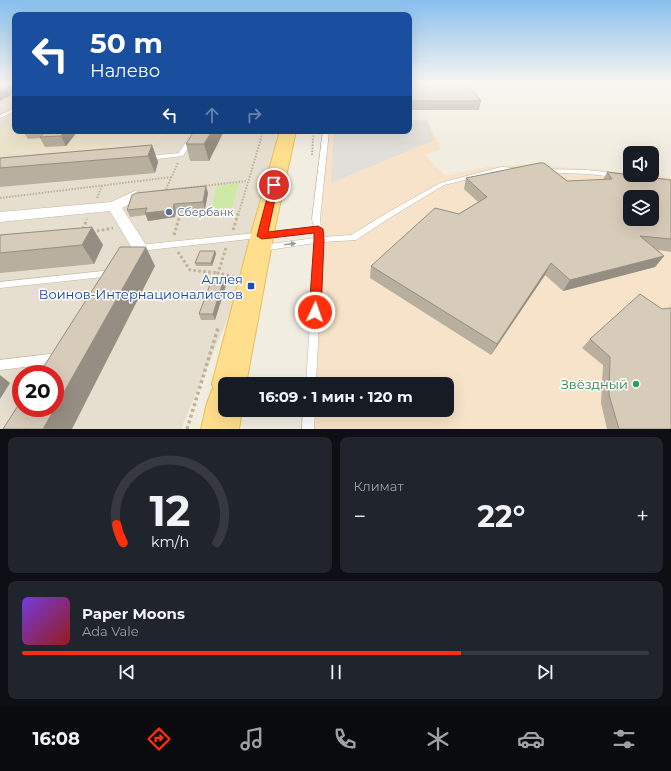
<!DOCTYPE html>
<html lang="ru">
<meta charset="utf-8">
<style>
body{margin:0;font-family:Montserrat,sans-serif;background:#20242c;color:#f1f3f6;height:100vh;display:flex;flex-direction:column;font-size:15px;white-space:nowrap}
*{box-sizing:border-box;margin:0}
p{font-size:13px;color:#9ea1a6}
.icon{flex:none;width:22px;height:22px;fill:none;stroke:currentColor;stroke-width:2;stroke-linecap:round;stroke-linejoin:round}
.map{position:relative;height:429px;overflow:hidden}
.panel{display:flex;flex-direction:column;gap:8px;padding:8px;background:#0d0f14;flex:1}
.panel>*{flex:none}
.top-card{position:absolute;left:12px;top:12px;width:400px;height:122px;border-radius:8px;box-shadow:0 4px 16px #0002;background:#1a4fa0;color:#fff;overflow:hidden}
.controls{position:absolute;left:623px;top:146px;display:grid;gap:8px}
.controls a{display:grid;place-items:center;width:36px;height:36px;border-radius:8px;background:#171b24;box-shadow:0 4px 16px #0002;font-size:20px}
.speed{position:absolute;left:12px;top:365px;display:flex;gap:8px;font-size:20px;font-weight:700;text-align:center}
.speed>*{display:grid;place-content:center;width:52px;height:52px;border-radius:50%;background:#171b24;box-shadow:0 4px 16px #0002;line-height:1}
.speed .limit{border:6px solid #d22;background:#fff;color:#111}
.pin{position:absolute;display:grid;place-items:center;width:34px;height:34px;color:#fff;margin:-17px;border:2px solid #fff;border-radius:50%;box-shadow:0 1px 4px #0007}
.me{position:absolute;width:44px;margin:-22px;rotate:3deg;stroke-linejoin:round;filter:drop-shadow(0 0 3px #0008)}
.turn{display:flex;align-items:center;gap:14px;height:84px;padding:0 12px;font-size:18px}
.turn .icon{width:52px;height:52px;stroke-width:2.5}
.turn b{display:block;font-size:28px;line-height:34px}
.lanes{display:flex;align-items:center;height:38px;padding:0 12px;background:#0003;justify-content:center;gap:20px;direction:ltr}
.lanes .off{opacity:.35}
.big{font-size:30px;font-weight:700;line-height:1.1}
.panel .card{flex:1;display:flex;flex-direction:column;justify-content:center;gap:6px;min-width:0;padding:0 14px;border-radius:8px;background:#20242c}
.panel .dial{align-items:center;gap:0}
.dial svg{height:104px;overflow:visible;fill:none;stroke:#363941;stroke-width:7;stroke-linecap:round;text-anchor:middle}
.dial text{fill:#f1f3f6;stroke:none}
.song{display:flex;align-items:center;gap:12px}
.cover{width:48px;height:48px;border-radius:6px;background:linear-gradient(135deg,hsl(260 70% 55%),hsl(0 70% 35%))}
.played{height:4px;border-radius:2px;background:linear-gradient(90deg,#ff2e0b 70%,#363941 70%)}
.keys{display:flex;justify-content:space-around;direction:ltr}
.heat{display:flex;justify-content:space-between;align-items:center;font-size:22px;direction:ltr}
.panel .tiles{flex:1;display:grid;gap:8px;grid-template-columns:1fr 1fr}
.card:last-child{grid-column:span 2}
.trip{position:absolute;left:218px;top:377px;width:236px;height:40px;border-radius:8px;background:#171b24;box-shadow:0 4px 16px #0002;font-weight:700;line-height:40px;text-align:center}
.tabs{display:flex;height:64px;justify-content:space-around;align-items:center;background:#090b0e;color:#9ea1a6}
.tabs .icon{width:28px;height:28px}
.tabs .selected{color:#ff2e0b}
.tabs b{font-size:18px;color:#f1f3f6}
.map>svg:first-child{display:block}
.residential{fill:#e6dfcf;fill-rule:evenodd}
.commercial{fill:#f7e3c9;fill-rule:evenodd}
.education{fill:#ece2ca}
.green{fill:#cceaa6}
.parking{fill:#e2dfda}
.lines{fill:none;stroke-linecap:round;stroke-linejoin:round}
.lane-casing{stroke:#c0b7a6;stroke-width:1}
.street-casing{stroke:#c0b7a6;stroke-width:1}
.primary-casing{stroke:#ebbd56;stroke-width:2}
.path-far3{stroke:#c0b094;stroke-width:1.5;stroke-dasharray:1.5 1.5;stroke-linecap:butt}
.path-far2{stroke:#c0b094;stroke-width:2;stroke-dasharray:1.5 1.5;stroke-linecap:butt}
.path-far1{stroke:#c0b094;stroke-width:3;stroke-dasharray:2.5 2.5;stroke-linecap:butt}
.path{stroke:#c0b094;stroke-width:3.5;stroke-dasharray:3 3;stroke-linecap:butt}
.lane{fill:#fff;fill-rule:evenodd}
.street{fill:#fff;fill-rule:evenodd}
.primary{fill:#ffde8d;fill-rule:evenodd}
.wall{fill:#b9af9f}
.shaded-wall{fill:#968e82}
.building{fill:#d7cbb9;stroke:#968e82;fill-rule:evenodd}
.oneway{fill:#a19e98}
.route{fill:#ff2e0b;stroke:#a61e07}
.service-dot{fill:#5c6f8a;stroke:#fff;stroke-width:1.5}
.transit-dot{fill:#1a4fb4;stroke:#fff;stroke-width:1.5}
.leisure-dot{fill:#2e9e5b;stroke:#fff;stroke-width:1.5}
.labels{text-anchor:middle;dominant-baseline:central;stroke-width:3;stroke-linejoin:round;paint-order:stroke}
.service-label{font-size:11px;fill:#4e5e75;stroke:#fff;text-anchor:start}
.near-transit-label{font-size:13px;fill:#164399;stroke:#fff;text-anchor:end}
.near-leisure-label{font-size:13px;fill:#27864d;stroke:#fff;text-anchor:end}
</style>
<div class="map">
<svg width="671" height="429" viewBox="0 0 671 429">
<rect width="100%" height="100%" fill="#f2ede1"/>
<path class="residential" d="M0,84h15v47h266l-34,141 -66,157h-181zM21,374h34v34h-34z"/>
<path class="commercial" d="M409,120h19l13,29 -16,6 21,21 39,-9 44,-3 101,9v2l41,2v252h-371l4,-19h143v-26h-141l14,-150 2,-103h87zM630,197h22v22h-22z"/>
<polygon class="education" points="15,119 15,131 167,131 152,147 0,155 0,131"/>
<polygon class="green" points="239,183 232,208 211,209 217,186"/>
<polygon class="parking" points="409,121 427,121 434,140 331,183 334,131 409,131"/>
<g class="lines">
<g class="lane-casing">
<g id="lane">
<polygon points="15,108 15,111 0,118 0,115"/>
<polygon points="193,131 199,131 183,156 148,160 145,158 148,156 179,153"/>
<polygon points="323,131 329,131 320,219 322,237 351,235 387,213 440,183 501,167 518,168 521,170 518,172 501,171 444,185 391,217 356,240 323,242 316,384 306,384 315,243 262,251 259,250 258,248 259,246 262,245 315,238 314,232 139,251 136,250 135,248 136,246 139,245 314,227 312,219"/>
<polygon points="544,169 587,170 616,173 619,175 616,177 587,174 542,172 541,171"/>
<polygon points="103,271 106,272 107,274 106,276 103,277 0,288 0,282"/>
<polygon points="50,354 54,356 55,359 54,362 50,364 0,370 0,360"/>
<polygon points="303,410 315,410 314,429 302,429"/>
</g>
</g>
<g class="street-casing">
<polygon id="street" points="135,191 140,192 142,195 140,198 122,208 148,248 146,252 140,254 134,252 110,211 0,222 0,212 111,202"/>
</g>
<g class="primary-casing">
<polygon id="primary" points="280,131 296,131 275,227 246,384 225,384 225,410 242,410 239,429 201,429 207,403 212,390 214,390 212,384 253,227"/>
</g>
<g class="path-far3">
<polyline points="260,140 263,131"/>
<polyline points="313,140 314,131"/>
</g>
<g class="path-far2">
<polyline points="312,155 313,139"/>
<polyline points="166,189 178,163"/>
<polyline points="149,192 247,181"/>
<polyline points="0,198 172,177"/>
<polyline points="97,198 102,186"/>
<polyline points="180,212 181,209"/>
<polyline points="239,212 261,139"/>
</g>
<g class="path-far1">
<polyline points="83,229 87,219"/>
<polyline points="233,230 239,211"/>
<polyline points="92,232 113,228"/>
<polyline points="174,235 181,211"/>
<polyline points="226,248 218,273 234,277"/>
<polyline points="178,252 190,270 217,273"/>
</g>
<polyline class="path" points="187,429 218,328"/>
<use href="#lane" class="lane"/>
<use href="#street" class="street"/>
<use href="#primary" class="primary"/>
</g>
<g class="wall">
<polygon points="409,84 481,101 479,110 409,110"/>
<polygon points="23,131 89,131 77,132 66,146 45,147 40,138 28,139"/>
<polygon points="224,131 209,161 190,161 186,144"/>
<polygon points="152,145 158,162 155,173 0,187 0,158"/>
<polygon points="607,172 671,180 671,252 658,250 664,256 655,267 563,291 545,275 491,355 370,278 371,266 478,202 464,189 466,178 567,181 603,180"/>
<polygon points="208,193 205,209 176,212 175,217 148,221 146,215 130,217 127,210"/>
<polygon points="92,227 103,245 94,264 0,273 0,235"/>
<polygon points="215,251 216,254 212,266 196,266 195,263"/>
<polygon points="224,279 226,285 215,320 201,320 199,314"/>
<polygon points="662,309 671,429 607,429 601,403 603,365 582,348 590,339"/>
</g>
<g class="shaded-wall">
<polygon points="15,85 15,93 0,101 0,92"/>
<polygon points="65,131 89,131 77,132 66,146 61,136"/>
<polygon points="212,131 224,131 209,161 204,144"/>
<polygon points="152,145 158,162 155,173 148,156"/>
<polygon points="206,186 208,193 205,209 203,202"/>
<polygon points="174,204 176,212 175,217 148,221 145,213"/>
<polygon points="92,227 103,245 94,264 82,245"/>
<polygon points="146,247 155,266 72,429 43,429"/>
<polygon points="215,251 216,254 212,266 211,263"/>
<polygon points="664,256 655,267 563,291 570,280"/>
<polygon points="551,263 545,275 491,355 497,344"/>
<polygon points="224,279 226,285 215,320 213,314"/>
<polygon points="0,375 10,383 0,399"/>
</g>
<g class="building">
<polygon points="0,84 15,84 15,85 0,92"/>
<polygon points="409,84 468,84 481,101 409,101"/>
<polygon points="46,131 65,131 61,136 40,137"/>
<polygon points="194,131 212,131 204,144 186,144"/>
<polygon points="152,145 148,156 0,168 0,158"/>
<path d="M539,163h5l23,18 45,-2 -5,-7 64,8v59l-31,-3 24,20 -94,24 -19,-17 -54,81 -126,-78 64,-58 24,6 28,-17 -21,-19zM630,197h22v22h-22z"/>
<polygon points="206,186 203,202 174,204 173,210 145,213 147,208 127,210 132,195 136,193"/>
<polygon points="92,227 82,245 0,253 0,235"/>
<polygon points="120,247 146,247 43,429 3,429 21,401 21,408 55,408 55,374 39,374"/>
<polygon points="200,251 215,251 211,263 195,263"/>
<polygon points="212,279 224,279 213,314 199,314"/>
<polygon points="640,294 662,309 671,308 671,429 619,429 609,395 610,357 590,339"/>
</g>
<defs><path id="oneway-solid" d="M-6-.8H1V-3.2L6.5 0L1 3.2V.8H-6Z"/></defs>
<use class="oneway" href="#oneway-solid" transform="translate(290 244) rotate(-7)"/>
<linearGradient id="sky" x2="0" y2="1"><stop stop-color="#88bfed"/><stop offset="0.58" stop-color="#f9f7f2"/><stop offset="1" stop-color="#f9f7f2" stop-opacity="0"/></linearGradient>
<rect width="671" height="144" fill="url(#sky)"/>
<polygon class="route" points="271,183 274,183 278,185 268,232 318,226 323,229 324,240 321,312 319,316 315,317 311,316 309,312 314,240 314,233 262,239 257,236"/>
<circle class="service-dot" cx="169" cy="212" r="4"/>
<rect class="transit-dot" x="247" y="282" width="8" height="8" rx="2"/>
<circle class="leisure-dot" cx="636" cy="384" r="4"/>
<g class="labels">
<g class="service-label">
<text x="177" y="212">Сбербанк</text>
</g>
<g class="near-transit-label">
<text x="243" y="279">Аллея<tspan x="243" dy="15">Воинов-Интернационалистов</tspan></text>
</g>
<g class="near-leisure-label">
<text x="628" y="384">Звёздный</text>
</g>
</g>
</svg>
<div class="controls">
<a><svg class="icon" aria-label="sound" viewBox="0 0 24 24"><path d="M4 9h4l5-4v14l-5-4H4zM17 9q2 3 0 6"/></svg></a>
<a><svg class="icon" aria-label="layers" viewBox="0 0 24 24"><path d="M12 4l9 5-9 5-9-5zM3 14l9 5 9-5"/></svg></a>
</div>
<div class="speed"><div class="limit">20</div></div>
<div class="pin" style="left:274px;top:185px;background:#d93025"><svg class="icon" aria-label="arrive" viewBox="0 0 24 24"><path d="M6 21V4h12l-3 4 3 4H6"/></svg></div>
<svg class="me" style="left:315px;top:312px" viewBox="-20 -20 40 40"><circle r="17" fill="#ff2e0b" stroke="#fff" stroke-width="3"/><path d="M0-11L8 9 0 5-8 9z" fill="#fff"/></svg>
<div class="trip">16:09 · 1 мин · 120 m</div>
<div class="top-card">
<div class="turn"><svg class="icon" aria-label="left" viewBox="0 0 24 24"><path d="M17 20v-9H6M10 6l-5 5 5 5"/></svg><div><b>50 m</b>Налево</div></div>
<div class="lanes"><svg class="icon" aria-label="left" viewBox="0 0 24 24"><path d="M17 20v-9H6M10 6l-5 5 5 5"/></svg><svg class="icon off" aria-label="ahead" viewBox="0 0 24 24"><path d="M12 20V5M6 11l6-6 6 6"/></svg><svg class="icon off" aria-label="right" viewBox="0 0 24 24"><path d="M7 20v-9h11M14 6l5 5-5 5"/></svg></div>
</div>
</div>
<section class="panel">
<div class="tiles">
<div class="card dial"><svg viewBox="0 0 100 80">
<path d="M14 69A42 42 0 1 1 86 69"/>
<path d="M14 69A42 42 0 0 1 9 55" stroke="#ff2e0b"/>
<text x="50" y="56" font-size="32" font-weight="700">12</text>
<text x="50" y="72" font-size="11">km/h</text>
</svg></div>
<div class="card"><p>Климат</p>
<div class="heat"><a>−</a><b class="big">22°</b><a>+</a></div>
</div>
<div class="card">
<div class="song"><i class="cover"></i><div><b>Paper Moons</b><p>Ada Vale</p></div></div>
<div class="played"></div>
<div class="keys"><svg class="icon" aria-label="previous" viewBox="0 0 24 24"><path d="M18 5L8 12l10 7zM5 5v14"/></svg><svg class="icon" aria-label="pause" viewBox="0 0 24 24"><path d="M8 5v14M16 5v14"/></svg><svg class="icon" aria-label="next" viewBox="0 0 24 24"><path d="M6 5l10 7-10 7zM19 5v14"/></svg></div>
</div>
</div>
</section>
<nav class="tabs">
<b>16:08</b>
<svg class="icon selected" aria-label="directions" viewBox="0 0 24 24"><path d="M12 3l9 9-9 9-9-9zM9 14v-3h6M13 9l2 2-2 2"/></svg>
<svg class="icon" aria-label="music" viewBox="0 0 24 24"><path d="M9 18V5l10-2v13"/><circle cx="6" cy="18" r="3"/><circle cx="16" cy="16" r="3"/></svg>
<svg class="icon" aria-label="phone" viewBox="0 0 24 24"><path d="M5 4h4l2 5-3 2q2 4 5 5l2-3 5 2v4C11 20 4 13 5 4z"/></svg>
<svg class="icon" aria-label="climate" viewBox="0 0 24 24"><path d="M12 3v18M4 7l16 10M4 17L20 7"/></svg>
<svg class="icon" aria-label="car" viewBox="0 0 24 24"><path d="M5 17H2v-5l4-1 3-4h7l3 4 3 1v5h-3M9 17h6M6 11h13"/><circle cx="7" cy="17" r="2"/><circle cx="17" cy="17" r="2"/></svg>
<svg class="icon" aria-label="filters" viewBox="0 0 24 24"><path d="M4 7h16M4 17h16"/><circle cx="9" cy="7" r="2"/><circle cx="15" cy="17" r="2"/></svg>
</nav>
